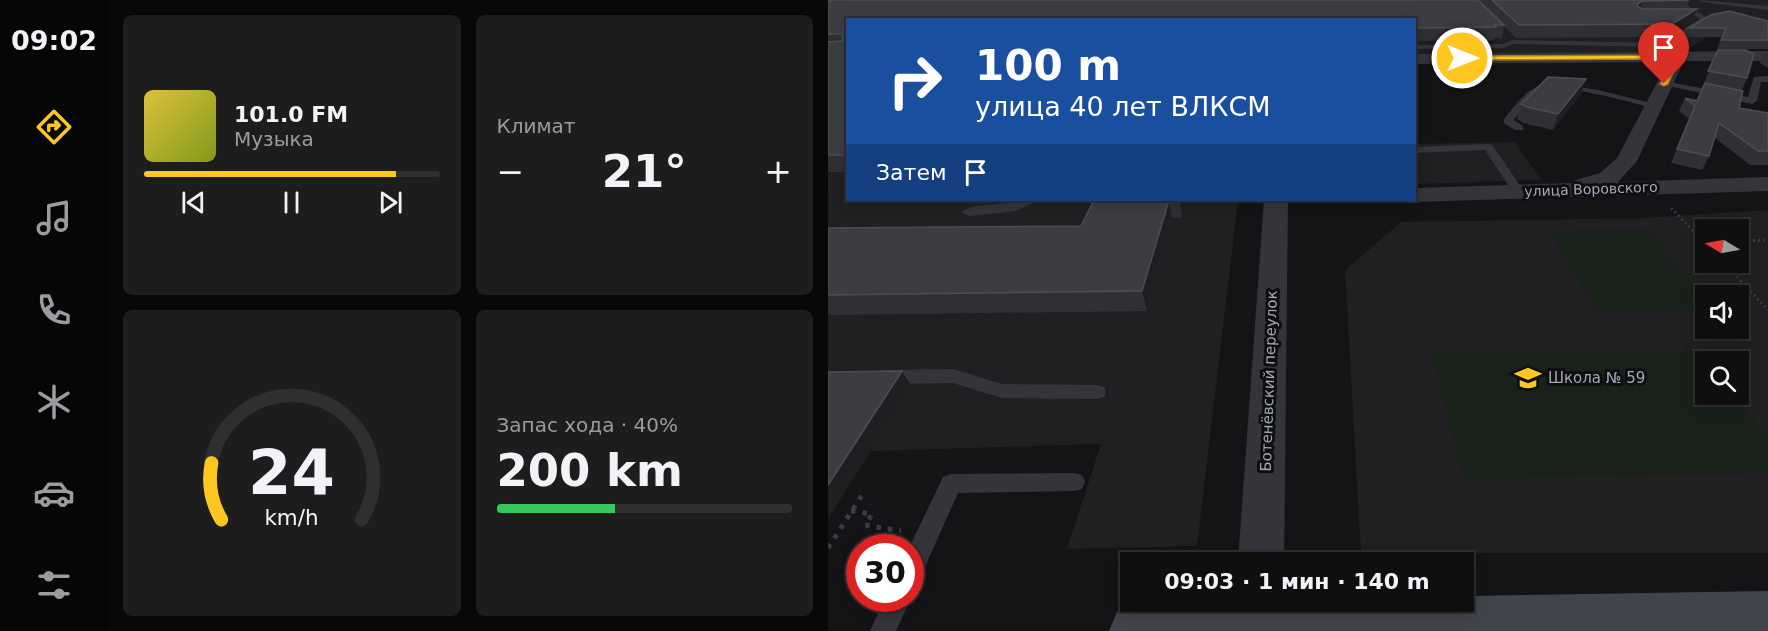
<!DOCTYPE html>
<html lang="ru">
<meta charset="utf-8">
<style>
body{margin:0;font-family:"DejaVu Sans",sans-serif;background:#1d1d1e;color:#f1f3f6;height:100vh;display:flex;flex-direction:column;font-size:22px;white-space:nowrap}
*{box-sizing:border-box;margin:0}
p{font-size:20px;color:#9b9c9f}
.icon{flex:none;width:33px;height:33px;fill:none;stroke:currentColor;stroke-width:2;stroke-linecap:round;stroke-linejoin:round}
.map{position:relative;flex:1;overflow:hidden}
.sheet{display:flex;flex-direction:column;gap:15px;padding:15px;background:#080809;width:720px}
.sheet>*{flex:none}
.guide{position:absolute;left:18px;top:18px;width:570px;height:183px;border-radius:0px;box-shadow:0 3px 15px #0003,0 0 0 2px #2f2f30;background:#1a4fa0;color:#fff;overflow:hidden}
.needle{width:39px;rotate:280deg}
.tools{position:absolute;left:867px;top:219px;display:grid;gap:12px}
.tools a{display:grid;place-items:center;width:54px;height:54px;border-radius:0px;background:#0f0f10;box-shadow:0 3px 15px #0003,0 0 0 2px #2f2f30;font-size:30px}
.speed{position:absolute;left:18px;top:534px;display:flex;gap:12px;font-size:30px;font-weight:700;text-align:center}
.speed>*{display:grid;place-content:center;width:78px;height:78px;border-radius:50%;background:#0f0f10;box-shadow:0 3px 15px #0003,0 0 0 2px #2f2f30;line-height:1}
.speed .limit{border:9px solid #d22;background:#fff;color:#111}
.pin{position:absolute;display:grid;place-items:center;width:51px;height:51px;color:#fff;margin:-62px -26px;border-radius:50% 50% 50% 0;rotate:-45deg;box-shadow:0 0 6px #0007}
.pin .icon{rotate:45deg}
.me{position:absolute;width:66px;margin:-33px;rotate:90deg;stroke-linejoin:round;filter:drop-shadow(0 0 4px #0008)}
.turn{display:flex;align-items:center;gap:21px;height:126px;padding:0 30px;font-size:27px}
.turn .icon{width:78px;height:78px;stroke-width:2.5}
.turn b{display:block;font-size:42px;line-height:51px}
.then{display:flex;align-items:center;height:57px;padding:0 30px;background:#0003;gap:12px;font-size:22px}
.big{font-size:45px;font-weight:600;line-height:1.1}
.sheet .widget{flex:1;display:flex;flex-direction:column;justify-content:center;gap:9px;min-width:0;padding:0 21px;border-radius:9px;background:#1d1d1e}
.sheet .dial{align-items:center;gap:0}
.dial svg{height:156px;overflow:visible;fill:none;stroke:#2f2f30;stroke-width:7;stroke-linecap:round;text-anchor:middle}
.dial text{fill:#f1f3f6;stroke:none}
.song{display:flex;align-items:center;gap:18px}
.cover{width:72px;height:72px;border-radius:9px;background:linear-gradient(135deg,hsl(50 70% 55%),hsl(70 70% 35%))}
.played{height:6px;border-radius:3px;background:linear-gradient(90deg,#ffc622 85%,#2f2f30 85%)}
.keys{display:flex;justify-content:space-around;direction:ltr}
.heat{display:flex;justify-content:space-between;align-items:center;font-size:33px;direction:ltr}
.charge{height:9px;border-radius:4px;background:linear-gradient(90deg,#34c759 40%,#2f2f30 0)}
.sheet .tiles{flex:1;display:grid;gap:15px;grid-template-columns:repeat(2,1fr)}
.trip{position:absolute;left:292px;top:552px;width:354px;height:60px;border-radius:0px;background:#0f0f10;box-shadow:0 3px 15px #0003,0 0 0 2px #2f2f30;font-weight:600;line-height:60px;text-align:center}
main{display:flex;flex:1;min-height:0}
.tab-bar{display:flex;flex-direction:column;width:108px;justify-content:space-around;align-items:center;background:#060606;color:#9b9c9f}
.tab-bar .icon{width:42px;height:42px}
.tab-bar .on{color:#ffc622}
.tab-bar b{font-size:27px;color:#f1f3f6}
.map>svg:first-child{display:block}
.built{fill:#202023;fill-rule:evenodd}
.green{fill:#19211b}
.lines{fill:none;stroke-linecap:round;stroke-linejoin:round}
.path-far1{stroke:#3a3c42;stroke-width:3;stroke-dasharray:2 3;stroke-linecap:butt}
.path{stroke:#3a3c42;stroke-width:5;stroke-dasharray:4.5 7;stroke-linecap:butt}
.lane{fill:#34353b;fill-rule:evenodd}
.street{fill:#34353b;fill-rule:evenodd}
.secondary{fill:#42444b;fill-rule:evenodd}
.primary{fill:#50525a;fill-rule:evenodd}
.wall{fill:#303034}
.shaded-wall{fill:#1f1f22}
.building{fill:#3c3d42;stroke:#4c4e54;stroke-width:1.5}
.route{fill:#ffc622;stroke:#a68116;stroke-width:1.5}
.labels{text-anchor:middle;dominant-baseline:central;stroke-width:6;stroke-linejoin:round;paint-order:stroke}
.far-street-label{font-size:14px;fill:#a4a9b7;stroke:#0f0f11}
.poi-label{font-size:15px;fill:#a4a9b7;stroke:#0f0f11;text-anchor:start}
.street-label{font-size:15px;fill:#a4a9b7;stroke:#0f0f11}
</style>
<main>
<nav class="tab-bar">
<b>09:02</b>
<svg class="icon on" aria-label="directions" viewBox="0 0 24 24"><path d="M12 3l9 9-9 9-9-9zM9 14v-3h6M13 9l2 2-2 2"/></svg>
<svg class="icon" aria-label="music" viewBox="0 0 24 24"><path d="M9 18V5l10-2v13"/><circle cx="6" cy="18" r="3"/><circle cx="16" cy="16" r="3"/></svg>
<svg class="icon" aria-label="phone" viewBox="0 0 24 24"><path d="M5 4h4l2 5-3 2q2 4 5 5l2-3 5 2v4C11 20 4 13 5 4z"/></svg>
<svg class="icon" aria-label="climate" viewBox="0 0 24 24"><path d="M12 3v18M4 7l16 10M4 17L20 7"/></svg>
<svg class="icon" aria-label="car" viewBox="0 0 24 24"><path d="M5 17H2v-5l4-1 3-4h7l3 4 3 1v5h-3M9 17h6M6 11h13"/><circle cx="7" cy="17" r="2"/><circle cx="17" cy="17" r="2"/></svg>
<svg class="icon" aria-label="filters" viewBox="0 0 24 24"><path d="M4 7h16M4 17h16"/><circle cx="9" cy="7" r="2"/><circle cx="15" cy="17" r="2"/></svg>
</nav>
<section class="sheet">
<div class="tiles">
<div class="widget">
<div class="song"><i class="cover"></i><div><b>101.0 FM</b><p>Музыка</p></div></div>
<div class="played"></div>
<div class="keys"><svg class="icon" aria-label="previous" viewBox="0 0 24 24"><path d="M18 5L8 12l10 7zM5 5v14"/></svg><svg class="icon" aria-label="pause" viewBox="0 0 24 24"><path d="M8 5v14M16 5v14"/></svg><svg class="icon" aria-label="next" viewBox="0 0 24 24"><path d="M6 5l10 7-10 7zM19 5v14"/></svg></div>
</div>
<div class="widget"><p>Климат</p>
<div class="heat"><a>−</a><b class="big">21°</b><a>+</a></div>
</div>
<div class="widget dial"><svg viewBox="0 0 100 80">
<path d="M14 69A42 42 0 1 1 86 69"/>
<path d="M14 69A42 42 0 0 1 9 40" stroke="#ffc622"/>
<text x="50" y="56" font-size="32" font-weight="700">24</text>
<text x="50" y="72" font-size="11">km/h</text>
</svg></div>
<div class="widget"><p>Запас хода · 40%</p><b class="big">200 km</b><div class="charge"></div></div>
</div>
</section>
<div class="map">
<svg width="940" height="631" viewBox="0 0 940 631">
<rect width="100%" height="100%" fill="#141416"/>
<g class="built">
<polygon points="23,0 940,0 940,19 886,32 855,53 587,55 586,20 20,20 20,200 410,200 369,546 239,549 273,444 43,451 0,518 0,11"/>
<polygon points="687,142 713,180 587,184 586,144"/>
<path d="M940,210v343h-407l-16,-283 56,-48 243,-4zM878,230h32v32h-32zM878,296h32v32h-32zM878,362h32v32h-32z"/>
</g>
<g class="green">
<polygon points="820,229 877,297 877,309 769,311 720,230"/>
<polygon points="874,350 883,361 878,362 878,394 907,395 940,438 940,474 635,478 603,353"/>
</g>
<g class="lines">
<g class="path-far1">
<polyline points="843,208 878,244"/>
<polyline points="910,241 940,240"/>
<polyline points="895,262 940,310"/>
</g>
<g class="path">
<polyline points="23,511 44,514 37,525 73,531"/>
<polyline points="0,548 36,492"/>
</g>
<g class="lane">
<polygon points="844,0 851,0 881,19 836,47 686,44 675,48 586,49 586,45 674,44 685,40 834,43 872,19"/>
<polygon points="871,0 940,6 940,10 874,2"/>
<polygon points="940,76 940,82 933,82 929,101 924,104 831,84 836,81 920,97 926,77"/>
<path d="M725,83l45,7 61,15 -5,3c-22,-5 -93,-26 -111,-18 -13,6 -21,20 -29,30l9,6v4h-8l-11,-7v-4c14,-17 25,-35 49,-36z"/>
<polygon points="660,144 664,145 696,191 694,194 686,194 657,150 586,153 586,147"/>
<path d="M195,200h16l-23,11 -47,5 -7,-4c11,-10 45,-6 61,-12z"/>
<polygon points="125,369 174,384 269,385 276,387 278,392 276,397 269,399 174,398 125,383 55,384 48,382 46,377 48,372 55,370"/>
<polygon points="246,473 254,475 257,482 254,489 246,491 130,493 91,580 82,583 82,548 81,548 115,477 123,474"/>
<polygon points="82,597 83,598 68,631 42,631 57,598"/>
</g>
<g class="street">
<polygon points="940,51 940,61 856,61 809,161 790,182 940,177 940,191 586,202 577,200 586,200 586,188 746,183 748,180 772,173 789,158 840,62 586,64 586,54"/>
<polygon points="436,200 460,200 456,562 410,562"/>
</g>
<polygon class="secondary" points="940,591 940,631 281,631 289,612 308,604 381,602 636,602 636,596"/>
<polygon class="primary" points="0,0 7,0 0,4"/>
</g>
<g class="wall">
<polygon points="5,0 861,0 858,9 869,9 864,21 839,37 688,38 676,26 674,38 666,38 666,40 586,41 586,20 20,20 20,172 0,172 0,2"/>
<polygon points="940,21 940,49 889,49 894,37 857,37 860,28"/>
<polygon points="890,50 919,78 914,90 911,108 940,113 940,165 922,165 887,138 881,156 874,170 843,163 861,119 851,111 857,98 869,100"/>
<polygon points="940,53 940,68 932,63 936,54"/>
<polygon points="753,94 725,130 695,123 689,119 693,104"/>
<polygon points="266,200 359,200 354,218 344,218 319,311 0,315 0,228 253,226"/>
</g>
<g class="shaded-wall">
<polygon points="815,1 811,13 809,4"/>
<polygon points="869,9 864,21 839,37 844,24"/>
<polygon points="758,79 753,94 725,130 730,114"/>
<polygon points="341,200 344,218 319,311 314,291"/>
<polygon points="352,200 359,200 354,218"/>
<polygon points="74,371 83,386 0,519 0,485"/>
</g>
<g class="building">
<polygon points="5,0 650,0 676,25 666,25 668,27 586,28 586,20 20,20 20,155 0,155 0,42 15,41 14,34 0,34 0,2"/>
<polygon points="664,0 861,0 815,1 809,4 810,7 815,9 869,9 844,24 691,25"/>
<polygon points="901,11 940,21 940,40 893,40 898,28 860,28 883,15"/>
<polygon points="890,50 917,50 926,54 919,78 880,71"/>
<polygon points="720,77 758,79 730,114 699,107 693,104"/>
<polygon points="877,83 915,91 911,108 940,113 940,151 930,151 891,123 881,156 849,149 867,106 857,98 869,101"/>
<polygon points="266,200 341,200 314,291 0,295 0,228 253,226"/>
<polygon points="74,371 0,485 0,372"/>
</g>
<polygon class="route" points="850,55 853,57 840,84 836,86 832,84 845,59 634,60 631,58 634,56"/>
<defs>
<g id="school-bare" transform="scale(2.07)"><path d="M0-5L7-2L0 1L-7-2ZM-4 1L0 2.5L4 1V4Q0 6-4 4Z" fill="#ffc622" stroke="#0f0f11" stroke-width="2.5" paint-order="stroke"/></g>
</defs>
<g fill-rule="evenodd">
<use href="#school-bare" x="700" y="378"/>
</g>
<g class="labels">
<g class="far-street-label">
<text transform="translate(763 189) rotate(-2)">улица Воровского</text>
</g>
<g class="poi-label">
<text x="720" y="378">Школа № 59</text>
</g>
<g class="street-label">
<text transform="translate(441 381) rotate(-88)">Ботенёвский переулок</text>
</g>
</g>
</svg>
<div class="tools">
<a><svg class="needle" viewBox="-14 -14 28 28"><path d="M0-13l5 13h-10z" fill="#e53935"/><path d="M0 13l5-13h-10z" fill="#9b9c9f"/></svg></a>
<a><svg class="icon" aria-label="sound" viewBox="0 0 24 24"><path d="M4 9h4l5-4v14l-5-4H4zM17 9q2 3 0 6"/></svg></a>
<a><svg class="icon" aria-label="search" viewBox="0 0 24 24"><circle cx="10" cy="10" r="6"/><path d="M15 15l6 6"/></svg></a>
</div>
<div class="speed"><div class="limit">30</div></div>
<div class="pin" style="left:836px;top:84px;background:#d93025"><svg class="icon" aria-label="arrive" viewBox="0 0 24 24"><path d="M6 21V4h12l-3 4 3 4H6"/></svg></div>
<svg class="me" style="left:634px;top:58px" viewBox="-20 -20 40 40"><circle r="17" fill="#ffc622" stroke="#fff" stroke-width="3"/><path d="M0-11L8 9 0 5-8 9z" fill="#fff"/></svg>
<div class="trip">09:03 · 1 мин · 140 m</div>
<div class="guide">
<div class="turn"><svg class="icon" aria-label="right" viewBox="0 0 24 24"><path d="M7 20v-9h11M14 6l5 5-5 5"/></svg><div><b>100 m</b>улица 40 лет ВЛКСМ</div></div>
<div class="then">Затем<svg class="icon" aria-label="arrive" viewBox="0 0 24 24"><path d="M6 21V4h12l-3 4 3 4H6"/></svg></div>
</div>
</div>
</main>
